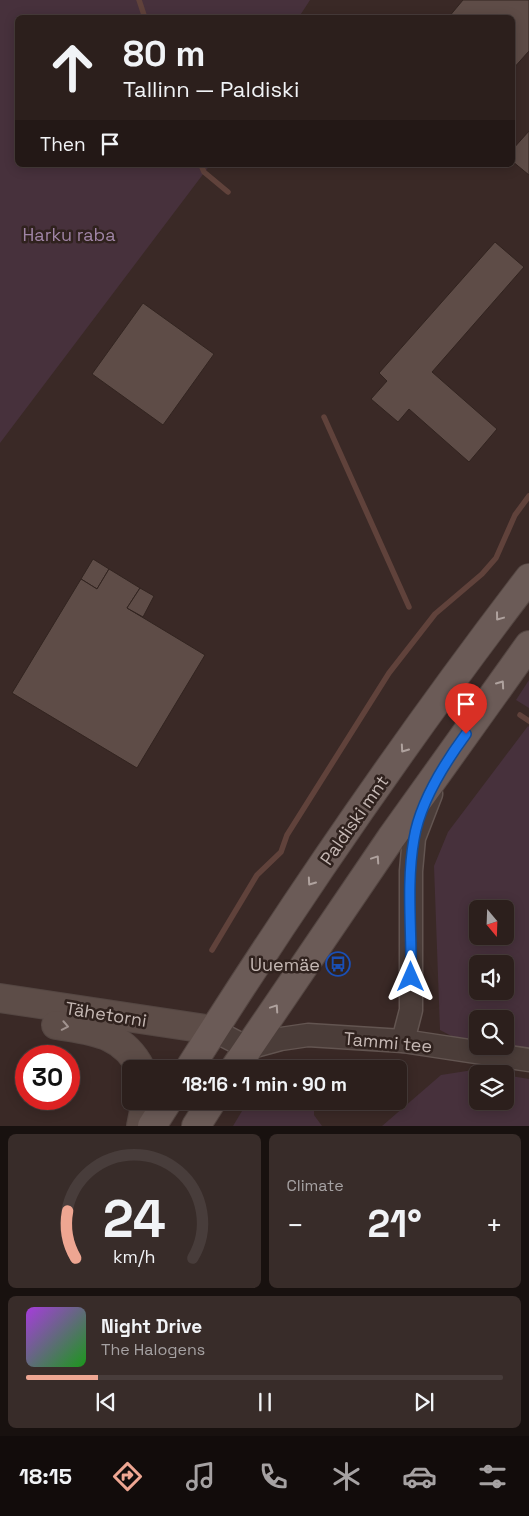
<!DOCTYPE html>
<meta charset="utf-8">
<style>
body{margin:0;font-family:"Space Grotesk",sans-serif;background:#382c29;color:#f1f3f6;height:100vh;display:flex;flex-direction:column;font-size:19px;white-space:nowrap}
*{box-sizing:border-box;margin:0}
p{font-size:16px;color:#a6a2a3}
.icon{flex:none;width:28px;height:28px;fill:none;stroke:currentColor;stroke-width:2;stroke-linecap:round;stroke-linejoin:round}
.map{position:relative;height:1126px;overflow:hidden}
.details{display:flex;flex-direction:column;gap:8px;padding:8px;background:#18110f;flex:1}
.details>*{flex:none}
.top-card{position:absolute;left:15px;top:15px;width:500px;height:152px;border-radius:8px;box-shadow:0 2px 12px #0003,0 0 0 1px #483d3b;background:#2c1f1c;color:#f1f3f6;overflow:hidden}
.needle{width:32px;rotate:161deg}
.fabs{position:absolute;left:469px;top:900px;display:grid;gap:10px}
.fabs a{display:grid;place-items:center;width:45px;height:45px;border-radius:8px;background:#2c1f1c;box-shadow:0 2px 12px #0003,0 0 0 1px #483d3b;font-size:25px}
.speed{position:absolute;left:15px;top:1045px;display:flex;gap:10px;font-size:25px;font-weight:700;text-align:center}
.speed>*{display:grid;place-content:center;width:65px;height:65px;border-radius:50%;background:#2c1f1c;box-shadow:0 2px 12px #0003,0 0 0 1px #483d3b;line-height:1}
.speed .limit{border:8px solid #d22;background:#fff;color:#111}
.pin{position:absolute;display:grid;place-items:center;width:42px;height:42px;color:#fff;margin:-51px -21px;border-radius:50% 50% 50% 0;rotate:-45deg;box-shadow:0 0 5px #0007}
.pin .icon{rotate:45deg}
.me{position:absolute;width:55px;margin:-28px;rotate:0deg;stroke-linejoin:round;filter:drop-shadow(0 0 4px #0008)}
.turn{display:flex;align-items:center;gap:18px;height:105px;padding:0 25px;font-size:22px}
.turn .icon{width:65px;height:65px;stroke-width:2.5}
.turn b{display:block;font-size:35px;line-height:42px}
.then{display:flex;align-items:center;height:48px;padding:0 25px;background:#0003;gap:10px;font-size:19px}
.big{font-size:38px;font-weight:800;line-height:1.1}
.details .card{flex:1;display:flex;flex-direction:column;justify-content:center;gap:8px;min-width:0;padding:0 18px;border-radius:8px;background:#382c29}
.details .dial{align-items:center;gap:0}
.dial svg{height:130px;overflow:visible;fill:none;stroke:#483d3b;stroke-width:7;stroke-linecap:round;text-anchor:middle}
.dial text{fill:#f1f3f6;stroke:none}
.song{display:flex;align-items:center;gap:15px}
.cover{width:60px;height:60px;border-radius:8px;background:linear-gradient(135deg,hsl(280 70% 55%),hsl(120 70% 35%))}
.played{height:5px;border-radius:2px;background:linear-gradient(90deg,#eea692 15%,#483d3b 15%)}
.keys{display:flex;justify-content:space-around;direction:ltr}
.heat{display:flex;justify-content:space-between;align-items:center;font-size:28px;direction:ltr}
.details .tiles{flex:1;display:grid;gap:8px;grid-template-columns:1fr 1fr}
.card:last-child{grid-column:span 2}
.trip{position:absolute;left:122px;top:1060px;width:285px;height:50px;border-radius:8px;background:#2c1f1c;box-shadow:0 2px 12px #0003,0 0 0 1px #483d3b;font-weight:800;line-height:50px;text-align:center}
.menu{display:flex;height:80px;justify-content:space-around;align-items:center;background:#120c0b;color:#a6a2a3}
.menu .icon{width:35px;height:35px}
.menu .selected{color:#eea692}
.menu b{font-size:22px;color:#f1f3f6}
.map>svg:first-child{display:block}
.green{fill:#47313c;fill-rule:evenodd}
.lines{fill:none;stroke-linecap:round;stroke-linejoin:round}
.stream{stroke:#60423b;stroke-width:5.5}
.building{fill:#5e4c47;stroke:#322420}
.street-casing{stroke:#635551;stroke-width:25}
.secondary-casing{stroke:#544642;stroke-width:30}
.primary-casing{stroke:#544642;stroke-width:30}
.street{stroke:#4b3d39;stroke-width:22}
.secondary{stroke:#5d4d48;stroke-width:28}
.primary{stroke:#6b5b57;stroke-width:28}
.oneway{stroke:#afa29e}
.oneway2{stroke:#a1938f}
.route-casing{stroke:#114b97;stroke-width:12}
.route{stroke:#1a73e8;stroke-width:9}
.labels{text-anchor:middle;dominant-baseline:central;stroke-width:5;stroke-linejoin:round;paint-order:stroke}
.park-label{font-size:18px;fill:#9f84a5;stroke:#30221e}
.street-label{font-size:18px;fill:#c6b9b5;stroke:#30221e}
.poi-label{font-size:18px;fill:#c6b9b5;stroke:#30221e;text-anchor:end}
</style>
<div class="map">
<svg width="529" height="1126" viewBox="0 0 529 1126">
<rect width="100%" height="100%" fill="#3a2926"/>
<g class="green">
<polygon points="0,0 310,0 299,17 18,18 18,165 210,165 0,443"/>
<polygon points="529,680 529,708 516,700"/>
<path d="M528,726l1,1v324l-24,-5v-27h-27l-1,24 -16,-2 -21,-11 -6,-164 14,-34zM478,909h27v27h-27zM478,964h27v27h-27z"/>
<polygon points="473,1070 495,1074 478,1074 478,1101 505,1101 505,1075 529,1079 529,1126 382,1126 441,1075"/>
<polygon points="248,1101 314,1101 314,1115 322,1126 233,1126"/>
</g>
<g class="lines">
<g class="stream">
<polyline points="139,0 145,18"/>
<polyline points="201,165 204,172 228,192"/>
<polyline points="324,417 409,607"/>
<polyline points="520,715 529,721"/>
<polyline points="212,950 257,875 281,852 287,835 389,673 435,614 482,574 496,558 515,515 529,496"/>
</g>
</g>
<g class="building">
<polygon points="463,0 529,0 529,51 512,70 512,18 448,18"/>
<polygon points="529,131 529,175 512,161 512,150"/>
<polygon points="495,242 524,267 432,372 497,429 469,462 409,409 398,422 371,399 387,381 379,373"/>
<polygon points="143,303 214,354 163,425 92,374"/>
<polygon points="93,559 109,569 97,589 81,579"/>
<polygon points="109,569 140,588 127,608 205,655 137,768 12,693 81,579 97,589"/>
<polygon points="140,588 154,596 143,617 127,608"/>
</g>
<g class="lines">
<g class="street-casing">
<g id="street">
<polyline points="213,1030 248,1048 281,1039 308,1035 403,1041 529,1060"/>
<polyline points="403,1041 411,1010 411,871 414,838 431,794"/>
</g>
</g>
<g class="secondary-casing">
<g id="secondary">
<polyline points="0,998 213,1030"/>
<path d="M56,1025c35,6 67,7 85,44"/>
<polyline points="141,1126 146,1101"/>
</g>
</g>
<g class="primary-casing">
<g id="primary">
<path d="M189,1069c106,-168 219,-333 340,-491"/>
<polyline points="234,1069 391,838 529,645"/>
<polyline points="152,1126 168,1101"/>
<polyline points="196,1126 212,1101"/>
</g>
</g>
<use href="#street" class="street"/>
<use href="#secondary" class="secondary"/>
<use href="#primary" class="primary"/>
</g>
<defs><path id="oneway-chevron" d="M-2-3.5L2.5 0L-2 3.5" fill="none" stroke-width="1.6" stroke-linecap="round" stroke-linejoin="round" transform="scale(1.25)"/></defs>
<g class="oneway">
<use href="#oneway-chevron" transform="translate(499 617) rotate(127)"/>
<use href="#oneway-chevron" transform="translate(501 684) rotate(-55)"/>
<use href="#oneway-chevron" transform="translate(404 749) rotate(125)"/>
<use href="#oneway-chevron" transform="translate(376 859) rotate(-56)"/>
<use href="#oneway-chevron" transform="translate(311 882) rotate(125)"/>
<use href="#oneway-chevron" transform="translate(275 1008) rotate(-56)"/>
</g>
<use class="oneway2" href="#oneway-chevron" transform="translate(65 1026) rotate(11)"/>
<g class="lines">
<g class="route-casing">
<path id="route" d="M411,977c1,-45 -5,-93 3,-138 6,-37 30,-75 52,-105"/>
</g>
<use href="#route" class="route"/>
</g>
<defs>
<g id="bus-ring" transform="scale(1.25)"><circle r="9.5" fill="#30221e" stroke="#1a4fb4" stroke-width="1.5"/><path d="M-5-6H5V4H4V6H2V4H-2V6H-4V4H-5ZM-3.5-4V0h7V-4ZM-3.5 1.2v1.5H-2V1.2ZM2 1.2v1.5H3.5V1.2Z" fill="#1a4fb4"/></g>
</defs>
<g fill-rule="evenodd">
<use href="#bus-ring" x="338" y="964"/>
</g>
<g class="labels">
<g class="park-label">
<text x="69" y="234">Harku raba</text>
</g>
<g class="street-label">
<text transform="translate(354 820) rotate(-55)">Paldiski mnt</text>
<text transform="translate(106 1014) rotate(9)">Tähetorni</text>
<text transform="translate(388 1042) rotate(5)">Tammi tee</text>
</g>
<g class="poi-label">
<text x="320" y="964">Uuemäe</text>
</g>
</g>
</svg>
<div class="fabs">
<a><svg class="needle" viewBox="-14 -14 28 28"><path d="M0-13l5 13h-10z" fill="#e53935"/><path d="M0 13l5-13h-10z" fill="#a6a2a3"/></svg></a>
<a><svg class="icon" aria-label="sound" viewBox="0 0 24 24"><path d="M4 9h4l5-4v14l-5-4H4zM17 9q2 3 0 6"/></svg></a>
<a><svg class="icon" aria-label="search" viewBox="0 0 24 24"><circle cx="10" cy="10" r="6"/><path d="M15 15l6 6"/></svg></a>
<a><svg class="icon" aria-label="layers" viewBox="0 0 24 24"><path d="M12 4l9 5-9 5-9-5zM3 14l9 5 9-5"/></svg></a>
</div>
<div class="speed"><div class="limit">30</div></div>
<div class="pin" style="left:466px;top:734px;background:#d93025"><svg class="icon" aria-label="arrive" viewBox="0 0 24 24"><path d="M6 21V4h12l-3 4 3 4H6"/></svg></div>
<svg class="me" style="left:411px;top:977px" viewBox="-20 -20 40 40"><path d="M0-17L14 15 0 8-14 15z" fill="#1a73e8" stroke="#fff" stroke-width="4"/></svg>
<div class="trip">18:16 · 1 min · 90 m</div>
<div class="top-card">
<div class="turn"><svg class="icon" aria-label="ahead" viewBox="0 0 24 24"><path d="M12 20V5M6 11l6-6 6 6"/></svg><div><b>80 m</b>Tallinn — Paldiski</div></div>
<div class="then">Then<svg class="icon" aria-label="arrive" viewBox="0 0 24 24"><path d="M6 21V4h12l-3 4 3 4H6"/></svg></div>
</div>
</div>
<section class="details">
<div class="tiles">
<div class="card dial"><svg viewBox="0 0 100 80">
<path d="M14 69A42 42 0 1 1 86 69"/>
<path d="M14 69A42 42 0 0 1 9 40" stroke="#eea692"/>
<text x="50" y="56" font-size="32" font-weight="700">24</text>
<text x="50" y="72" font-size="11">km/h</text>
</svg></div>
<div class="card"><p>Climate</p>
<div class="heat"><a>−</a><b class="big">21°</b><a>+</a></div>
</div>
<div class="card">
<div class="song"><i class="cover"></i><div><b>Night Drive</b><p>The Halogens</p></div></div>
<div class="played"></div>
<div class="keys"><svg class="icon" aria-label="previous" viewBox="0 0 24 24"><path d="M18 5L8 12l10 7zM5 5v14"/></svg><svg class="icon" aria-label="pause" viewBox="0 0 24 24"><path d="M8 5v14M16 5v14"/></svg><svg class="icon" aria-label="next" viewBox="0 0 24 24"><path d="M6 5l10 7-10 7zM19 5v14"/></svg></div>
</div>
</div>
</section>
<nav class="menu">
<b>18:15</b>
<svg class="icon selected" aria-label="directions" viewBox="0 0 24 24"><path d="M12 3l9 9-9 9-9-9zM9 14v-3h6M13 9l2 2-2 2"/></svg>
<svg class="icon" aria-label="music" viewBox="0 0 24 24"><path d="M9 18V5l10-2v13"/><circle cx="6" cy="18" r="3"/><circle cx="16" cy="16" r="3"/></svg>
<svg class="icon" aria-label="phone" viewBox="0 0 24 24"><path d="M5 4h4l2 5-3 2q2 4 5 5l2-3 5 2v4C11 20 4 13 5 4z"/></svg>
<svg class="icon" aria-label="climate" viewBox="0 0 24 24"><path d="M12 3v18M4 7l16 10M4 17L20 7"/></svg>
<svg class="icon" aria-label="car" viewBox="0 0 24 24"><path d="M5 17H2v-5l4-1 3-4h7l3 4 3 1v5h-3M9 17h6M6 11h13"/><circle cx="7" cy="17" r="2"/><circle cx="17" cy="17" r="2"/></svg>
<svg class="icon" aria-label="filters" viewBox="0 0 24 24"><path d="M4 7h16M4 17h16"/><circle cx="9" cy="7" r="2"/><circle cx="15" cy="17" r="2"/></svg>
</nav>
